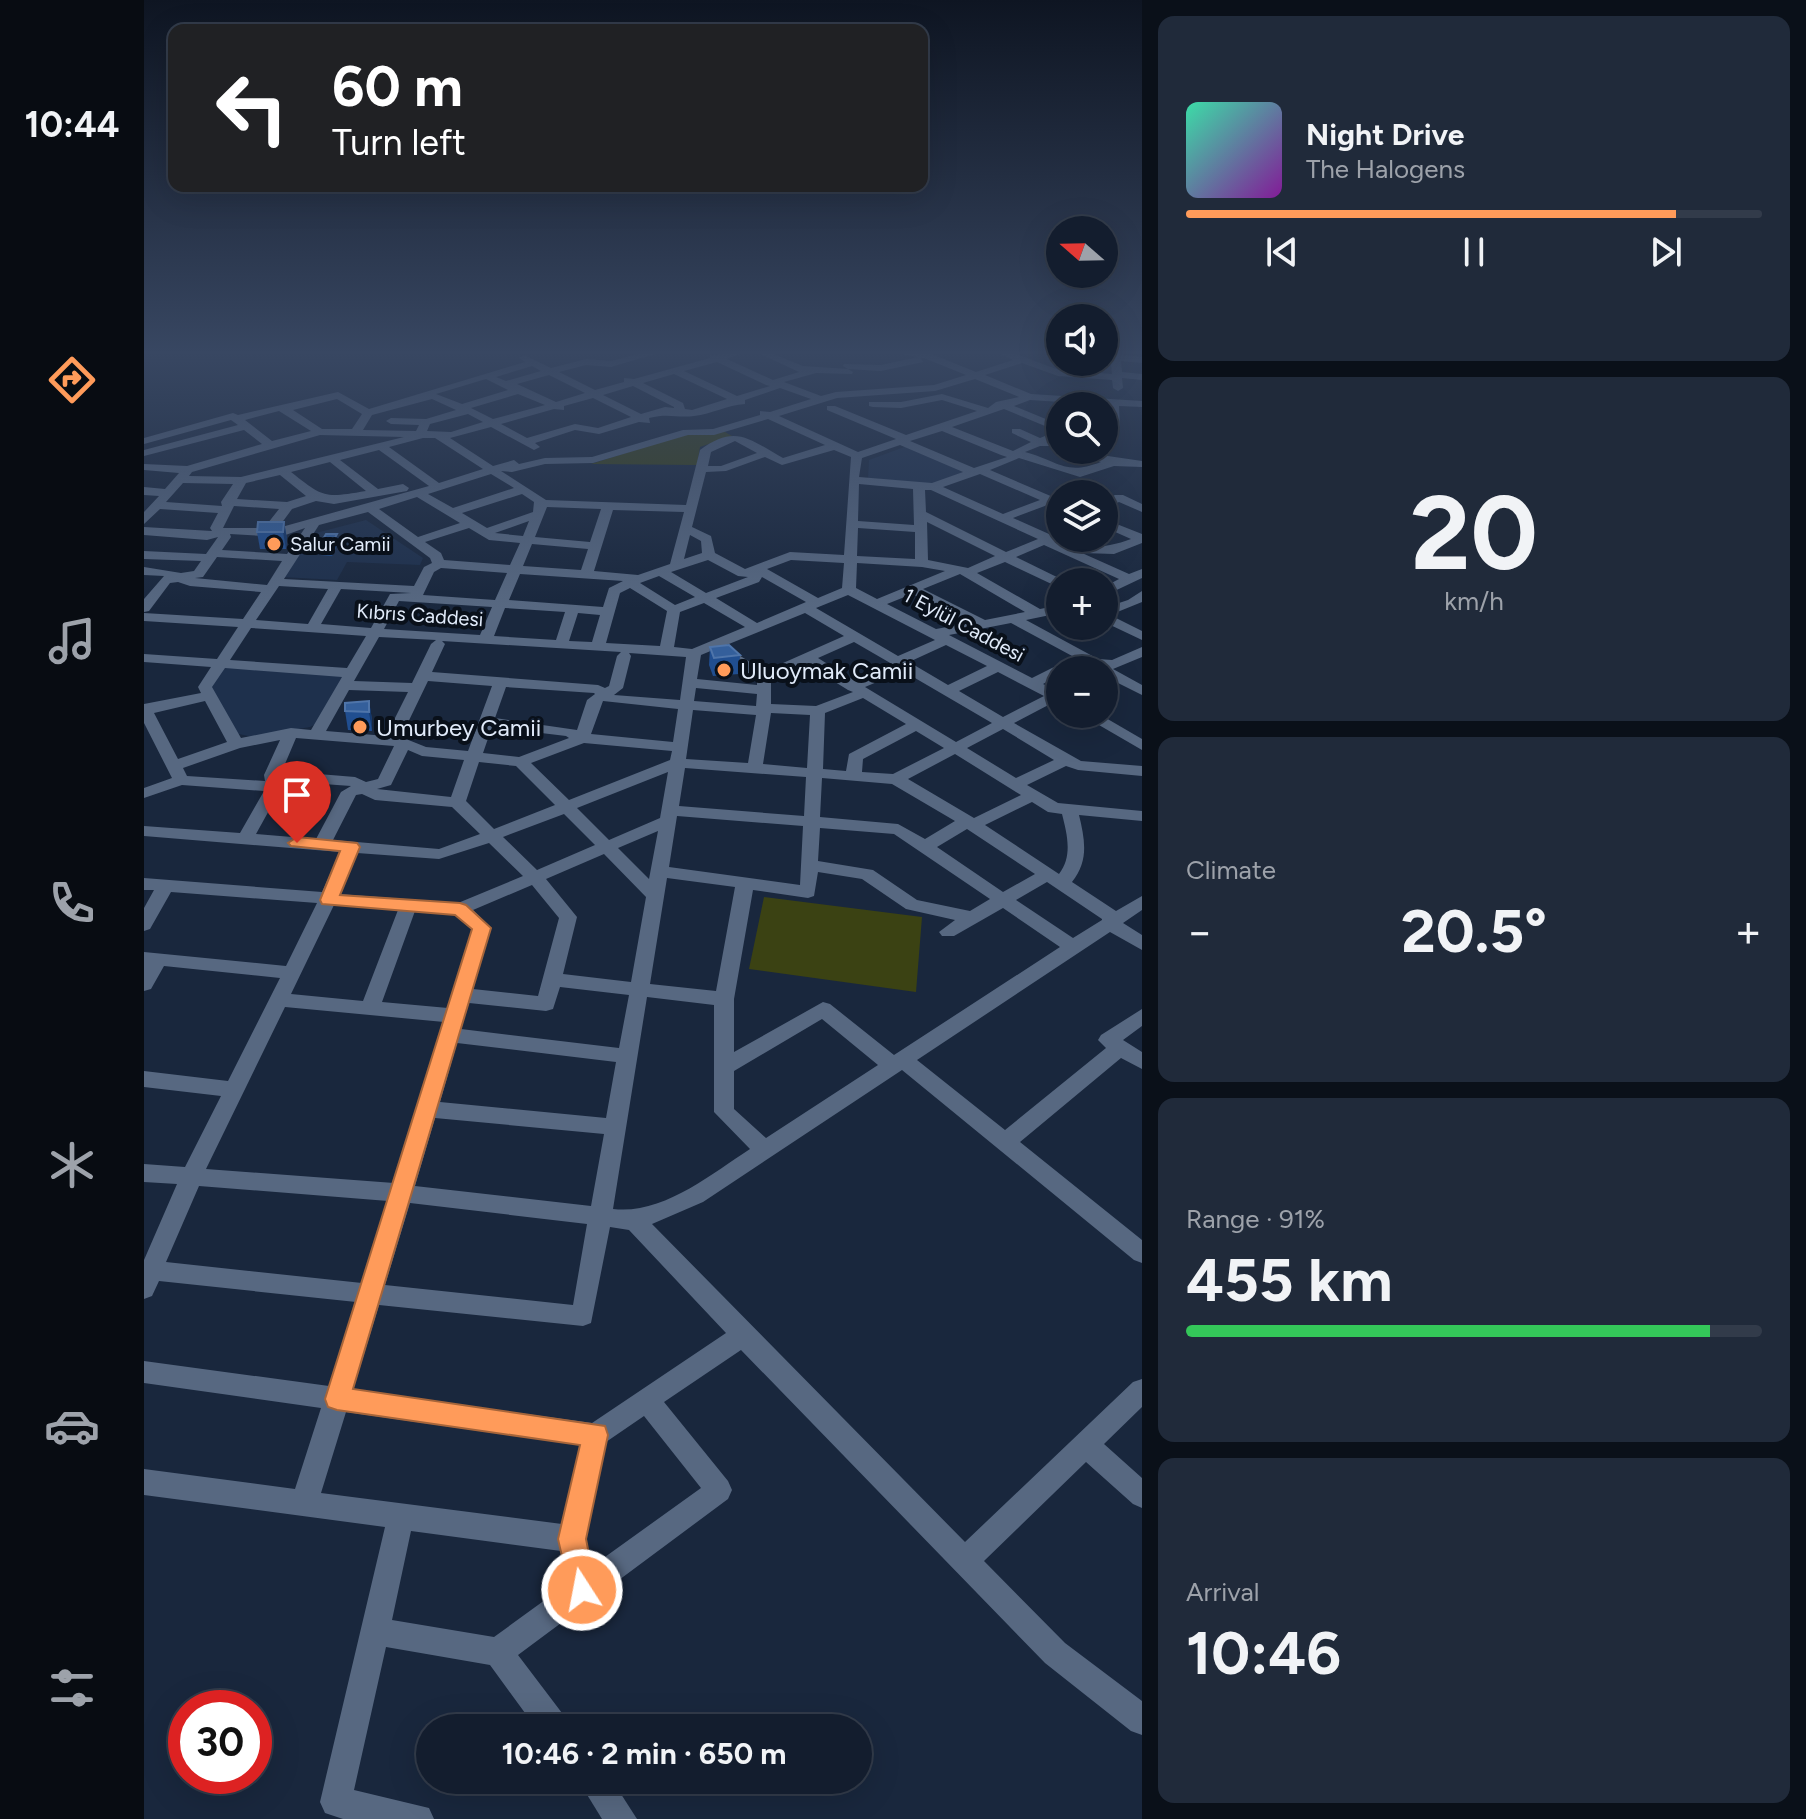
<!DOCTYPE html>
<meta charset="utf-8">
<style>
body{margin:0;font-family:Figtree,sans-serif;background:#202a3a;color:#f1f3f6;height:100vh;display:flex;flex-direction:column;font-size:30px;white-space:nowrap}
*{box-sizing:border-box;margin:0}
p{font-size:26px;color:#9da2aa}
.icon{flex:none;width:44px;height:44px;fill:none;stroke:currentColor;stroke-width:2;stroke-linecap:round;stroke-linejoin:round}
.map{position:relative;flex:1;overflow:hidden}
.panel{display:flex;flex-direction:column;gap:16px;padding:16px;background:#0a1019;width:664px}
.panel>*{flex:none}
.guide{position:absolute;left:24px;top:24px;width:760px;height:168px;border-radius:16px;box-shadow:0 8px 32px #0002,0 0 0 2px #323b4a;background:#202124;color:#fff;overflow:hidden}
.needle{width:52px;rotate:290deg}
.fabs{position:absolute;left:902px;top:216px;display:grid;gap:16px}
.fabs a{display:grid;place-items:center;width:72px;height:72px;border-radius:50%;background:#131d2e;box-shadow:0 8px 32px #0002,0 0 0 2px #323b4a;font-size:40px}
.speed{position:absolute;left:24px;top:1690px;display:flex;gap:16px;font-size:40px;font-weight:700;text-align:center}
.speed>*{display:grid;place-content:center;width:104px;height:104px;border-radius:50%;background:#131d2e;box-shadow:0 8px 32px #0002,0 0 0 2px #323b4a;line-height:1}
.speed .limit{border:12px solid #d22;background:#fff;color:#111}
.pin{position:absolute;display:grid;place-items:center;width:68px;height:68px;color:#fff;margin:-82px -34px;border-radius:50% 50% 50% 0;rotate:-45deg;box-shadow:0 0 8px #0007}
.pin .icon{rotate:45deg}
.me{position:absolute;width:88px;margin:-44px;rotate:349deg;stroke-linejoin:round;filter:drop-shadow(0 0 6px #0008)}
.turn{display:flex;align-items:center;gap:28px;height:168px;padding:0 32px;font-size:36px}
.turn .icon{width:104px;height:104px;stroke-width:2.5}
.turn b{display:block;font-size:56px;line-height:68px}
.big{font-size:60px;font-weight:700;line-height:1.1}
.panel .card{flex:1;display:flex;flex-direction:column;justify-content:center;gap:12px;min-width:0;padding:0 28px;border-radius:16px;background:#202a3a}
.panel .dial{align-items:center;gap:0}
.dial b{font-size:104px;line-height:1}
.song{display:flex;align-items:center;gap:24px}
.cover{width:96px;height:96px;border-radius:12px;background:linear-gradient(135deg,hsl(160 70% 55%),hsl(290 70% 35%))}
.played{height:8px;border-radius:4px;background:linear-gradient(90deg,#ff9b5a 85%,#323b4a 85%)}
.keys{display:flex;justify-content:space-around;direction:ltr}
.heat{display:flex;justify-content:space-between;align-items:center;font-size:44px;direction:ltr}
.charge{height:12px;border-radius:6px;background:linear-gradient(90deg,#34c759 91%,#323b4a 0)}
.trip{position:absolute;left:272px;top:1714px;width:456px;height:80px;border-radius:40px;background:#131d2e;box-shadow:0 8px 32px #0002,0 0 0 2px #323b4a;font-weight:700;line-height:80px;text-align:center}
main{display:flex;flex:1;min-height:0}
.dock{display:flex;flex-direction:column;width:144px;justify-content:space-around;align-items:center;background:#080c12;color:#9da2aa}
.dock .icon{width:56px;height:56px}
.dock .on{color:#ff9b5a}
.dock b{font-size:36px;color:#f1f3f6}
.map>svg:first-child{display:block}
.built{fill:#1e304c}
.green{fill:#3b4213}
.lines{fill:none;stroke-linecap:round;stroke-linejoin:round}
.minor{fill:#576881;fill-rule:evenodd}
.wall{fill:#204e90}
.shaded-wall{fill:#14376a}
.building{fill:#345f9b;stroke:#4f75aa;stroke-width:2}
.route{fill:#ff9b5a;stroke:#a6653a;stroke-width:2}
.poi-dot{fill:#ff9b5a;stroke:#09101a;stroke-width:3}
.labels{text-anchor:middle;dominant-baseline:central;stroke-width:8;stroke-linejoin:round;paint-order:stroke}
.far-poi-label{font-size:20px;fill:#e1ebfa;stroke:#09101a;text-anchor:start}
.far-street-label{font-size:20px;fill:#e1ebfa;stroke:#09101a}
.poi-label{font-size:24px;fill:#e1ebfa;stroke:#09101a;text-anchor:start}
</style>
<main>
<nav class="dock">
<b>10:44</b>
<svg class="icon on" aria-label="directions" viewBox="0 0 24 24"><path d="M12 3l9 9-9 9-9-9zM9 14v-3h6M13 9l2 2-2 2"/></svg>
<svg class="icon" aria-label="music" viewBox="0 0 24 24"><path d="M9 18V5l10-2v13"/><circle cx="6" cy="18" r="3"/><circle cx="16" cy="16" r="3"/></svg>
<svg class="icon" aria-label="phone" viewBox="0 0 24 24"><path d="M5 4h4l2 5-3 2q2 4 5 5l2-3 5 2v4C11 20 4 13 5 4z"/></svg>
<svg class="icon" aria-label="climate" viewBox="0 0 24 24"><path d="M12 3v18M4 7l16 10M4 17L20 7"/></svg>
<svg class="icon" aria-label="car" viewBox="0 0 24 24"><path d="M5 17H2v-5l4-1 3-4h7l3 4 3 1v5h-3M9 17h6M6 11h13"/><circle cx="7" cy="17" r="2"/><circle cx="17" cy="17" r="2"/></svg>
<svg class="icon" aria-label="filters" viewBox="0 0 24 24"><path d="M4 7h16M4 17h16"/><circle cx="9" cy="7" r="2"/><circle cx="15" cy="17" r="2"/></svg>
</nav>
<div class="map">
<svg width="998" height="1819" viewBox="0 0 998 1819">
<rect width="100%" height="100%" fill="#19273d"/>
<g class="built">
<polygon points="763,446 819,472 789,484 724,478 725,460"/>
<polygon points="222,520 279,558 276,565 203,562 193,580 137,577 164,535"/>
<polygon points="76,667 201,676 174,723 166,727 109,737 90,733 64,686"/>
</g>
<g class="green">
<polygon points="581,432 588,436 556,447 553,465 447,464 538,435"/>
<polygon points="620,897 778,917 772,992 605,969"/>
</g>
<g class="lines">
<g class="minor">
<path d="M498,353h16l-47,14 -25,-2 -27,7 36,18 29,-8v-4l10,1 76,-21v-3l32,-2 -15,6 46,21 26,-8 -41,-19h13l32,13 45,3 -5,-3 1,-2 37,1 37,-8 -22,-4h33l47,19 37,-12 -14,-7h14l46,17 53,4 -2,-21 32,4v6l-21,-2 1,11 20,2v6l-20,-2 1,10 -5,3 -5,-3 -1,-8 -54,-4 -36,-13 -37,12 46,19 111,7v6l-23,-1 1,23 -16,1v-6h6l-2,-19 -78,-5 -16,6 39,16v4h-8l-41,-17 -52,18 61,24 18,-9 -19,-9v-4h8l20,9 20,-8v7l-10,5v4h-10l-15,6c34,9 40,24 76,10l-40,-10 -2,-2 1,-1 82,12v6l-28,-1 -34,11 -61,-19 -29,12 70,30v8l-10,-4 -37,14 36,16 11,-4 1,8 -6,3c22,10 53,7 76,-2l-27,-12v-8l38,15v9l-28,11 -32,-1 47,21 13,-5v9l-38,18v-9l15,-8 -75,-34 -28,12 49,24 -5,1v6l-55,-26 -28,11 63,36 20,-4v8l-34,7 72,39 14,1 30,-13v10l-29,12 29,16v10l-38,-19v-6l-26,-4 -8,4h-10v5l-17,9 17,8v10l-4,-1 -42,22 67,38 61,5v10l-64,-6 -12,-4 -39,19 31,18 84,8v10l-63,-6c6,25 10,46 -7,67l44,29 26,-15v14l-19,13 19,12v15l-32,-18 -193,128 88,70 101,-82 -8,-8 3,-5 41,-26v17l-19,14 19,12v17l-21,-11 -101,84 122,98v23l-8,-3 -232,-190 -199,132 -51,22 313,318 168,-160 9,-3v28l-38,37 38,34v30l-9,-4 -47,-42 -102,99 81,82 77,58v34l-11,-4 -86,-68 -304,-313 -77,52 64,79 4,9 -4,9 -210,156 47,62 4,11h-33l-46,-63 -104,-18 -32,143 75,18 5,11h-91l-18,-6 -5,-11 65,-275 -241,-32v-26l151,20 26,-81 -177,-25v-22l185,25 27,-84 -197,-21 -7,15 -8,3v-39l33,-76 -33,-2v-18l41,3 36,-71 -77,-9v-16l84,10 52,-103 -116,-12 -13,23 -7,2v-39l142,14 31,-63 -146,-11 -21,37 -6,2v-23l10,-18h-10v-12l178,14 18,-40 -196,-16v-10l96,7 24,-42 -82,-6 -38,13v-10l28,-10 -28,-55v-19l57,-11 -3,-6 13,-20 -67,-5v-8l73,5 21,-32 -94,-6v-8l99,6 18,-27 -71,-6 -12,-4 -8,1 -21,28 -5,1v-13l20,-23 -20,-1v-8l37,6 13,-2 7,-10 -57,-2v-8l62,3 12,-17 -11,3 -63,-5v-8l68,4 -2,-3 8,-15 -58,-4 -16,15v-12l15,-16 -15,-1v-8l21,2 14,-16 -35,-3v-6l43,2 75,-22 -18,-14 -100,26v-6l94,-25 -7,-5 -87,24v-6l89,-25 5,2 100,-23 31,17 156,-47 -6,-4 5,-3 27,13 35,-9 25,2zM777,358h3l42,17 -32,10 -98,7 -15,4 -37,-14 32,-9 36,1 1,-2 -5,-3 33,2 42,-9zM573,362l49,23 4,1 -33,10 -53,-25zM388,366l9,5 -35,10 -10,-4zM530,374l53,25 -35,11 -7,-1 -2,-6 -40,-20zM405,375l36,18 -29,9 -39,-18zM342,379l22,11 -46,14 -26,-10zM831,379l44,18 -23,5 -8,6 -46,-14 -41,8h-32v4l4,1 28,1 41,-8 35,11 -71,24 -71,-29h-8v4l69,29 -38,13 -79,-36 58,-18 98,-7zM489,386l41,21v1l-9,-1 -24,7 -38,-19zM636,388l31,11 -41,13 -10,-1v4l-47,14 -30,1 -91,27 -47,1 -26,6 -5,-4 -21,6 -43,-28 41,-11 43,23 6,-3 -5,-4 40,-13 24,4 40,-12 11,1 -1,-5c19,-5 28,0 45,-2 18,-2 33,-11 51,-12v-4zM374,394l27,11 -52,14 -22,-11zM449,398l38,19 -33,11 -23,-4 -48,14 -26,-14 53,-15 10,1v-4zM193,399l25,15 -10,15h-30l-29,-19zM288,399l24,11 -30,9 -35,-1 -5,3 5,3 28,1 -3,6 -53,-1 9,-15zM135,411l32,20 -39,10 -27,-21zM324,414l15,8 -32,10 -24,-1 3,-7zM624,419l57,26 -42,13c-33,-18 -47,-35 -83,-8l-14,55 -140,-5 -45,-29 11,1 33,-8 48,-1 95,-28h26zM798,431l59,24 6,2 -33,11 -64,-27zM176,435l84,2 -163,40 -52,-1 3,-4zM279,438h12l48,31 -44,14 -50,-36zM591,441l22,12 -36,13h-13l3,-14zM756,445l63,27 -31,11 -73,-6 3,-19zM235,450l50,36 -151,42 14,-19 24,-8 18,3 73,-13 2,-3 -6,-4 -25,5 -38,-29zM690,450l17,7 -7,98 -54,-3 -45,17 -30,-16 -4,-17 -19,-9 14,-55 20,-1 39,-14 17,8zM186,462l36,29c-42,7 -42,7 -75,-19zM347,474l23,14 -61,20 -25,-14zM836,474l60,26 -37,14 -60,-27zM136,475l26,21 -19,6 -50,-3 9,-16zM39,483l50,1 -12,18 1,4 -56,-4zM715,484l54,5 1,36 -56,-4zM781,490h6l107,49 -32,13 -80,-40zM378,494l12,8 -1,10 -46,16 -25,-15zM273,497l43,26 -42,14 -39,-28zM90,506l45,3 -15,19h-41zM403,507l54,2 -11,33 -55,-5zM469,510l71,2 -14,52 -32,11 -44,-4zM224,512l62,46 2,5 -8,4 -10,19 -130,-7 35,-54zM385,521l-6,15 -28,-3zM783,522l68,34 -27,12 -40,-8zM161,528l-18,26 -65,-4 9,-13 -1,-3 50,3zM325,528l20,12 31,3 -10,22 -66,-5 -3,-7 -16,-11zM714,528l57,4v27l-58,-3zM546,535l11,6 1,12 -18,6zM388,544l56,5 -7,21 -58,-4zM73,557l65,4 -15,24 -72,-7 8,-1zM564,560l30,16 10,1 -42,16 -35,-21zM647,560l53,3 -2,25 -24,10 -51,-29zM713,563l65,4 23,4 -68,28 -21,-11zM297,568l66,5 -12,27 -72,-5 11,-23zM376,574l103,7 -14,7 -6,19 -94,-7zM816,574l65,38 -40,8 -62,-31zM515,576l36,21 -20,8 -35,-22zM618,577l44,25 -49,21 -41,-25 43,-16zM135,586l49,3 -20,35 -52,-4zM486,588l37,23 -7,35 -54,-3 14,-50zM197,589l70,4 -21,1 -19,34 -50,-4zM768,594l57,29 -33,6 -49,-25zM704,595l87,45 -37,16 -82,-48zM255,601l93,6 -12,28 -96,-6zM560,603l41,24 -53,22 -18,-2 6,-35zM361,608l60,4 -9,28 -62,-4zM434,613l22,2 -8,27 -23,-1zM661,613l39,23 -79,35 -41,-25zM867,623l63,34 -42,21 -83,-43zM107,628l115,8 -19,32 -117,-8zM235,637l57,3 -5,4 -19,39 -58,-2zM298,641l179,11 -4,4 -8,30 -4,2 -7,-3 -166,-13 13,-28zM710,642l38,22 -37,17 -37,-23zM802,645l41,21 -39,19 -39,-23zM569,650l44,29v6l-60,-6 4,-24zM485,653l57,4 -6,43 -66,-5 9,-7 8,-32zM662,664l42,26 5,2 -37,14 -45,-2v-25zM81,668l117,9 -31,53 -20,-2 -50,10 -29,-51zM759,671l89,52 -36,19 -91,-55zM854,672l46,24 -41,21 -44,-26zM284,681l64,5 -24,65 -42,-4 -25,-10zM362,687l88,6 1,1 -8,6 -10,30 -82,-12zM552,688l61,6 -1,12 -62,-5zM205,690l59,2 -22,44 -60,-5zM719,698l43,26 -57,30 -3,17 -23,-2 2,-56zM61,701l22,41 -49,17 -24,-46zM459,701l75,8 -5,33 -82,-8zM549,710l63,5 -8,48 -62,-4zM627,713l39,2 -3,53 -44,-4zM348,727l74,9 3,2 -50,19 -36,-4zM859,729l51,31 -38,18 -49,-30zM772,731l28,17 -51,26 -31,-2 1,-13zM152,738l98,8 -16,33 -12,3 -11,-5 -73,-6zM136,740l-16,35 1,6 -78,-5 -4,-8 57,-20zM440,743l88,8 -2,9 -101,40 -38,-37zM264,750l14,6 42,4 -13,37 -74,-8 14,-4zM811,754l66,41 -47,23 -66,-39zM335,762l37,4 39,39 -61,24 -28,-28zM541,768l121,9 -2,39 -125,-10zM524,772l-8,46 -51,22 -32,-32zM678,778l70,6 63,37 -30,18 -27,-15 -78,-7zM137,781l70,5 -10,6 -25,47 -60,-5 26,-47zM218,794l13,6 77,7 28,27 -41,15 -106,-9 23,-45zM888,802l16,10 14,2c5,20 11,42 -3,60l-74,-49zM420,814l31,31 -58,25 -34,-33zM533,816l126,10 -3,59 -131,-18zM676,828l74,6 96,65 -20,12 -53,-11 -44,-30 -55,-9zM823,829l68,45 -32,18 -66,-45zM514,831l-9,48 -31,-31zM345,843l34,33 -65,27 -119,-9 18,-41 82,6zM460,854l42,43 -15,85 -68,-8 14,-57 -31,-38zM674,872l44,7 44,30 49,11 -16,12 3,4h12l49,-28 57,39 -166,108 -64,-51 -7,-2 -89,50v-53l19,-109 55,8 6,-2zM523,878l68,9 -19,104 -66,-7zM903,882l55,37v1l-29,18 -57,-38zM388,885l27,33 -21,78 -65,-7 18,-61 -18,-18zM190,905l64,5 -35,91 -72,-7zM271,911l40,4 17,15 -24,78 -66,-6zM416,987l69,8 -10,53 -158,-19 8,-26 77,8 7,-2zM503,997l67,8v107l36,37c-40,26 -88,66 -137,60zM141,1007l159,15 -50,161 -188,-14zM678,1019l56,46 -112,73 -32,-29v-38zM313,1043l159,19 -10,56 -166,-16zM291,1118l169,16 -13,72 -176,-20zM55,1186l189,15 -26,82 -196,-21zM266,1203l177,21 -14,81 -188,-20zM466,1227l19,3 97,103 -134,90 -239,-33 26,-85 204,21 8,-3zM202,1412l234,33 -18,79 -241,-31zM500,1416l57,72 -110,79 -5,-28 20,-97zM267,1531l150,20 6,33 -73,53 -102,-17z"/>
<polygon points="971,495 979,495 998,504 998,512 975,502 960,509 960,500"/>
<polygon points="998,591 998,602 966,615 998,631 998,640 960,622 960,608 984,600"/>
<polygon points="936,714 955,714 998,739 998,750"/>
<polygon points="434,1780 468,1780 493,1819 458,1819"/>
</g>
</g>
<g class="wall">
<polygon points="140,522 143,539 142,549 116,549 113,532"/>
<polygon points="194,543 188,556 176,555 175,546"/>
<polygon points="566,647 596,655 595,674 569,676 565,665"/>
<polygon points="225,701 228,720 228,731 204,730 201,711"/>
</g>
<g class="shaded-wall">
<polygon points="140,522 143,539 142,549 139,532"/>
<polygon points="193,534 194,543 188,556 186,547"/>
<polygon points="225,701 228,720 228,731 225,712"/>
</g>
<g class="building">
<polygon points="114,522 140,522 139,532 113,532"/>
<polygon points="182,534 193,534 186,547 175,546"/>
<polygon points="585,645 596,655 570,658 566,647"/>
<polygon points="225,701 225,712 201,711 201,703"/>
</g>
<linearGradient id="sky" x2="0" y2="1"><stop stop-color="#0e1522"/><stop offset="0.58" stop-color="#384762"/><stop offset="1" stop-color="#384762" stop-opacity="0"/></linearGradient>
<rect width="998" height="608" fill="url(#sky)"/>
<polygon class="route" points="153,837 213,843 216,847 196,895 316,903 322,905 347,928 209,1389 461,1426 464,1435 442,1539 452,1590 448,1600 438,1604 428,1600 414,1539 436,1445 193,1410 184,1407 181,1399 328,929 311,915 178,904 176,900 196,851 147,846 144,843"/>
<g class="poi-dot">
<circle cx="130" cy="544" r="8"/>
<circle cx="580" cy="670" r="8"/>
<circle cx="216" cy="727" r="8"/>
</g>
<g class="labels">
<g class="far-poi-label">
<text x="146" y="544">Salur Camii</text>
</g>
<g class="far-street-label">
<text transform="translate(276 615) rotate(4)">Kıbrıs Caddesi</text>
<text transform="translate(820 625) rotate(28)">1 Eylül Caddesi</text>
</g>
<g class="poi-label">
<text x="596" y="670">Uluoymak Camii</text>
<text x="232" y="727">Umurbey Camii</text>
</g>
</g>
</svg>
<div class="fabs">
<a><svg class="needle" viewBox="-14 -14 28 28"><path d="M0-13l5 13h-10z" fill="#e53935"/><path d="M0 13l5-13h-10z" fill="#9da2aa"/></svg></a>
<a><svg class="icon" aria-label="sound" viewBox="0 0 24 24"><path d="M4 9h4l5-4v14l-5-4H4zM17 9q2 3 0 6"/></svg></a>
<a><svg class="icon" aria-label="search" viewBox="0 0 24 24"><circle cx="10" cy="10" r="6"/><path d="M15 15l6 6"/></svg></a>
<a><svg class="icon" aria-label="layers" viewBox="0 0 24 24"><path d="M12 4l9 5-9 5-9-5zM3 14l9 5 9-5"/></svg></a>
<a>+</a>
<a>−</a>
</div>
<div class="speed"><div class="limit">30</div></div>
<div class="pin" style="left:153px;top:843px;background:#d93025"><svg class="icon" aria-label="arrive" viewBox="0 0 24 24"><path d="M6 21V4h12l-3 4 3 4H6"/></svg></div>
<svg class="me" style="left:438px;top:1590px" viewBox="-20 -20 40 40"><circle r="17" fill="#ff9b5a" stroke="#fff" stroke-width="3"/><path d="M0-11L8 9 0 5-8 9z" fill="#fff"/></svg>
<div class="trip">10:46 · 2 min · 650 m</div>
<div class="guide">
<div class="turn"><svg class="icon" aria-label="left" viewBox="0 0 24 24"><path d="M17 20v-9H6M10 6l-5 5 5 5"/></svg><div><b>60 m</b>Turn left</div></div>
</div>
</div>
<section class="panel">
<div class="card">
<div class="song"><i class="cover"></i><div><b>Night Drive</b><p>The Halogens</p></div></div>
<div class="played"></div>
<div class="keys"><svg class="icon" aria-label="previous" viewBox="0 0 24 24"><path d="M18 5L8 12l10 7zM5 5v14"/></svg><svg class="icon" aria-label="pause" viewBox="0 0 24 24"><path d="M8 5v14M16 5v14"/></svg><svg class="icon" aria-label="next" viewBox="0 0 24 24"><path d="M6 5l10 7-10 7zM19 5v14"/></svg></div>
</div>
<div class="card dial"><b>20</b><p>km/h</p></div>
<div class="card"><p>Climate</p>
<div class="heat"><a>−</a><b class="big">20.5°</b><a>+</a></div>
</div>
<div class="card"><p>Range · 91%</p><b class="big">455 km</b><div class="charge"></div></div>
<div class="card"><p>Arrival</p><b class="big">10:46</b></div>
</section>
</main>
